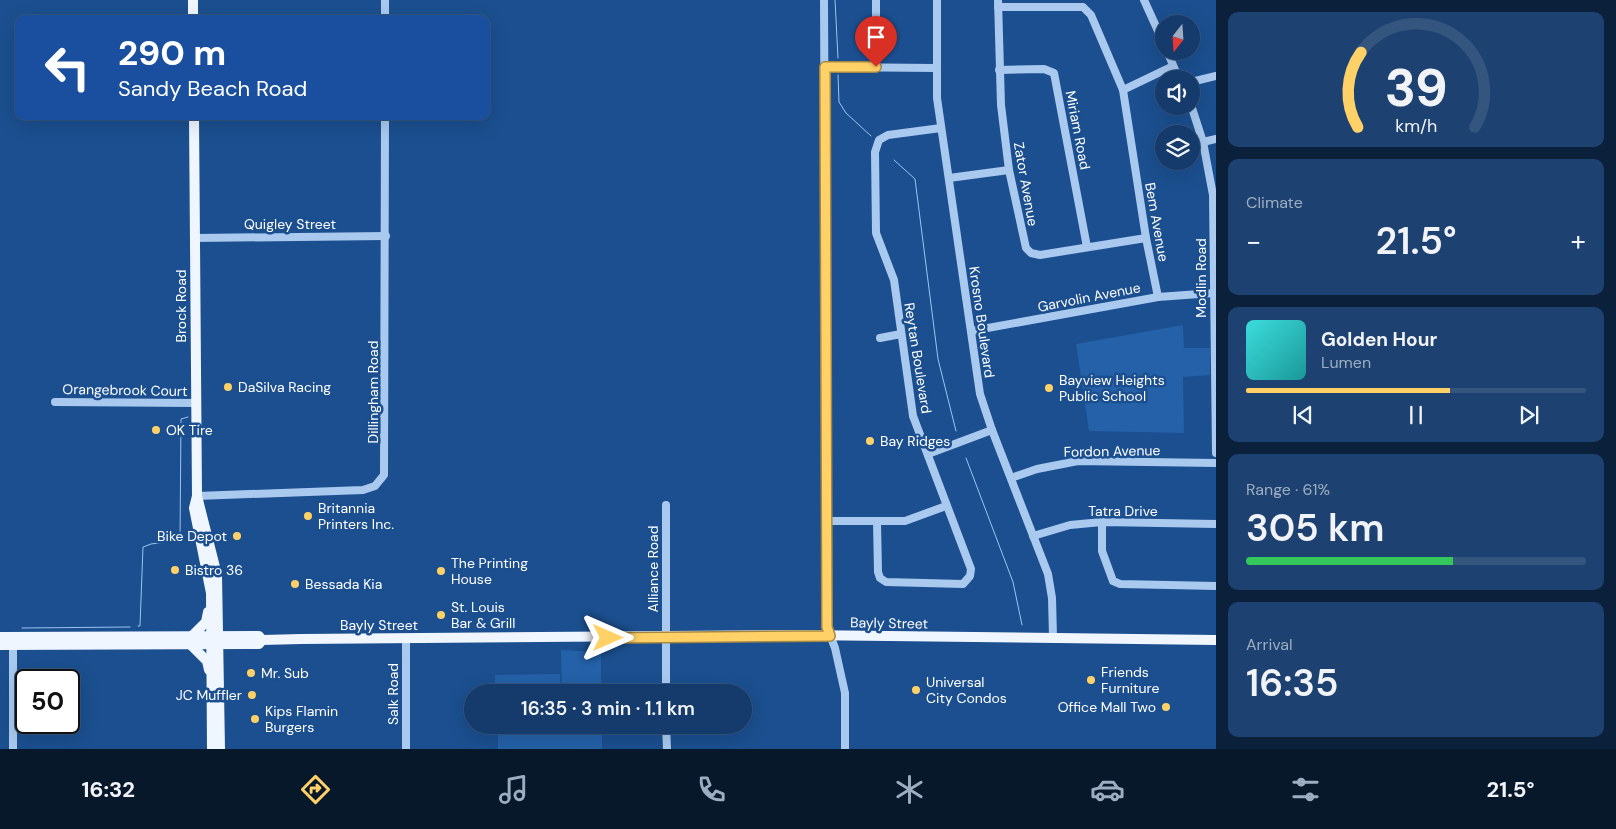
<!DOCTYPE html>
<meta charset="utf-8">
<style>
body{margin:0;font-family:"DM Sans",sans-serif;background:#1d4271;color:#f1f3f6;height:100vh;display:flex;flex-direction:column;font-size:19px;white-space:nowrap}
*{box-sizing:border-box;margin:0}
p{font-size:16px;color:#9dadc1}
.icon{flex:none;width:28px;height:28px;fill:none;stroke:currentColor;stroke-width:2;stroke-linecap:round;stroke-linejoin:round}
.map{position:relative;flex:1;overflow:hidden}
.sheet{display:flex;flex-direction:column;gap:12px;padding:12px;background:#0b203b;width:400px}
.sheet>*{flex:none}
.guide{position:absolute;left:15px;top:15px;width:475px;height:105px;border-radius:10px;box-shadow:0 5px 20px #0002,0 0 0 1px #33557e;background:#1a4fa0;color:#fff;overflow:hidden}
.needle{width:32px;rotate:197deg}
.controls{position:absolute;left:1155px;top:15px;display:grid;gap:10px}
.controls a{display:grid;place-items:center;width:45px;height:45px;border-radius:50%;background:#143b6b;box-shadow:0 5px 20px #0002,0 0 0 1px #33557e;font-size:25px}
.speed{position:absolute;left:15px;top:669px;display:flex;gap:10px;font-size:25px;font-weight:700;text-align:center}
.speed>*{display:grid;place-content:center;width:65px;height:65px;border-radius:50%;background:#143b6b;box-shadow:0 5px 20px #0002,0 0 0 1px #33557e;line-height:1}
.speed .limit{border:2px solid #111;border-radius:8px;background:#fff;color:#111}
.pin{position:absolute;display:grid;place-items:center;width:42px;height:42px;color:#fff;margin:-51px -21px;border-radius:50% 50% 50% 0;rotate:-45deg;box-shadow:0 0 5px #0007}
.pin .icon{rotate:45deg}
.me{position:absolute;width:55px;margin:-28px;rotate:90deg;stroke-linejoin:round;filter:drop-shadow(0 0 4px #0008)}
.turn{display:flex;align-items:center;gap:18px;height:105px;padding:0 20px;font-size:22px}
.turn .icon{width:65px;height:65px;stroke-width:2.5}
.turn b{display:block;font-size:35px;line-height:42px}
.big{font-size:38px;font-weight:600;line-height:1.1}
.sheet .tile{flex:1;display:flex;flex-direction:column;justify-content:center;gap:8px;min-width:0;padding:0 18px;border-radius:10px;background:#1d4271}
.sheet .dial{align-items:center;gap:0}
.dial svg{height:130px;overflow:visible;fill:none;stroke:#33557e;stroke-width:7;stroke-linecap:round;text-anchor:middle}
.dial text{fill:#f1f3f6;stroke:none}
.song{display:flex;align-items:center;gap:15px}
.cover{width:60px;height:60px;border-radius:8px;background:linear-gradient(135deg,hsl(180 70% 55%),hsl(180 70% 35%))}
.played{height:5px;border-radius:2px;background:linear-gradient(90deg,#ffd166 60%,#33557e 60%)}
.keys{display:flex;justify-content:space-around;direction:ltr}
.heat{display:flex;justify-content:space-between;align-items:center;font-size:28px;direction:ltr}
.charge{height:8px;border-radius:4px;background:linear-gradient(90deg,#34c759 61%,#33557e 0)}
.trip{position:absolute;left:464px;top:684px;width:288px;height:50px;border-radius:25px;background:#143b6b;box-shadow:0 5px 20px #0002,0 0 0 1px #33557e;font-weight:600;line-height:50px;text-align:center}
.menu{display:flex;height:80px;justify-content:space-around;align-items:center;background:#08182b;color:#9dadc1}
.menu .icon{width:35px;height:35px}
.menu .active{color:#ffd166}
.menu b{font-size:22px;color:#f1f3f6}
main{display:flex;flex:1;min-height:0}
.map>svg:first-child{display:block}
.green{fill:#2461a8}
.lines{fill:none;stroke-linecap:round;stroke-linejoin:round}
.stream{stroke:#9cc4f0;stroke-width:1}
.minor{stroke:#a9c9ee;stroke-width:8}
.major{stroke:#f0f6ff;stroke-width:10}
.route-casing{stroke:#a68842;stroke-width:12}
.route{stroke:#ffd166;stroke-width:9}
.poi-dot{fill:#ffd166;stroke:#1b4f8f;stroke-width:2}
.labels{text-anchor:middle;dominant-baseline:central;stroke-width:5;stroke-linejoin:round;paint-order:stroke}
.street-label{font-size:14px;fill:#fff;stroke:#1b4f8f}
.poi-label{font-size:14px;fill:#fff;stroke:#1b4f8f;text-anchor:start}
</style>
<main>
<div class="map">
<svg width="1216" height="749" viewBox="0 0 1216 749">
<rect width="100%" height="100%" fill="#1b4f8f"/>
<g class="green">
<polygon points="1183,325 1184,348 1210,348 1210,375 1183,377 1184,433 1089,431 1076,344"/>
<polygon points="561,650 601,652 601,692 562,692"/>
<polygon points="560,674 560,692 495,692 495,675"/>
<polygon points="495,725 560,725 560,731 496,731"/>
<polygon points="562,725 602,725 602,749 498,749 498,733 562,734"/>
</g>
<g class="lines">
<g class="stream">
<polyline points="835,0 838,58"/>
<polyline points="838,75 839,102 846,113 871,136"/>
<polyline points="894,160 915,179 938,359 956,431"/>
<polyline points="966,458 1013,582 1022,625"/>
<polyline points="138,626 140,626 143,547 151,544 180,540 181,419 188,417"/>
<polyline points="22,628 130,627"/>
</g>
<g class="minor">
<polyline points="824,0 827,627 835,648 845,693 845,749"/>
<polyline points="937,0 937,98 980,394 992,430 1048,574 1052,598 1053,637"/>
<polyline points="998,0 1001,105 1009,170 1026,248 1031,253 1040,255 1146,238"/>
<polyline points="1144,0 1164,44"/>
<polyline points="998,7 1083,7 1091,15 1123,90 1146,238 1158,297"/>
<polyline points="385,19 385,0"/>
<polyline points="1167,51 1179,79"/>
<polyline points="825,67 936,68"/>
<polyline points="876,67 876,0"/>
<polyline points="999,70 1044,69 1054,73 1087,247"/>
<polyline points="1191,82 1216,76"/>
<polyline points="1123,90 1173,66"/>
<polyline points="1191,105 1203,142 1213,195 1216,453"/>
<polyline points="1203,142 1216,139"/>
<polyline points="949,178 1009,170"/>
<polyline points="195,238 386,236"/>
<polyline points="971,331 1158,297 1213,293"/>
<polyline points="880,338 901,334"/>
<polyline points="55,402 195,403"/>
<polyline points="928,454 992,430"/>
<polyline points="1011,478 1037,469 1078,461 1216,463"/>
<polyline points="197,496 363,490 375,486 384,475 385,116"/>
<polyline points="666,505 666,692"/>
<polyline points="826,521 905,521 946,506"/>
<polyline points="877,522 878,572 880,578 886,582 963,584 970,576 971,569 913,416 894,280 876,233 875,152 879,140 888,135 941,128"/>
<polyline points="1102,522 1102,551 1113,581 1120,584 1216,586"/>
<polyline points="1033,536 1070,525 1102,522 1216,524"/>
<polyline points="406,639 406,749"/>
<polyline points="666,725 667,749"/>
<polyline points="13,749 13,641"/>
</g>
<g class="major">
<polyline points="193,19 193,0"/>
<polyline points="194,116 197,496 194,508 211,593 212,749"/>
<polyline points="197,496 217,575 220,749"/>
<polyline points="192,636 206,622 208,612"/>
<polyline points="0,637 259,636 262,640"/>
<polyline points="189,643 207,661 209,670"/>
<polyline points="0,645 246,644 259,644 262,640 301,639 801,635 1216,640"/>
</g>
</g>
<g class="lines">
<g class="route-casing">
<polyline id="route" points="608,638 830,636 827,627 825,67 876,67"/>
</g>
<use href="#route" class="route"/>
</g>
<g class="poi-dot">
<circle cx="228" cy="387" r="5"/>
<circle cx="1049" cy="388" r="5"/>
<circle cx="156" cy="430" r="5"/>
<circle cx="870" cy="441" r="5"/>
<circle cx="308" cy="516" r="5"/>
<circle cx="237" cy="536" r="5"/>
<circle cx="175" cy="570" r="5"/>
<circle cx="441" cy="571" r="5"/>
<circle cx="295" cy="584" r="5"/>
<circle cx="441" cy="615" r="5"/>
<circle cx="251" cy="673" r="5"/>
<circle cx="1091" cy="680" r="5"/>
<circle cx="916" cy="690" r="5"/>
<circle cx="252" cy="695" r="5"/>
<circle cx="1166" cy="707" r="5"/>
<circle cx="255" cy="719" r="5"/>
</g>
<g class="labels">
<g class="street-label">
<text transform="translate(1078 130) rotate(79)">Miriam Road</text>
<text transform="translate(1026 184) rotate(80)">Zator Avenue</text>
<text transform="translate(1157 222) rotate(80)">Bem Avenue</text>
<text x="290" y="224">Quigley Street</text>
<text transform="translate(1201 278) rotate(-90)">Modlin Road</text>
<text transform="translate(1089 297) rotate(-11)">Garvolin Avenue</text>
<text transform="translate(181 306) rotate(-90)">Brock Road</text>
<text transform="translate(982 322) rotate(82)">Krosno Boulevard</text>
<text transform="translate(918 358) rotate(81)">Reytan Boulevard</text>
<text transform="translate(125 390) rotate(1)">Orangebrook Court</text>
<text transform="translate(373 392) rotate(-90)">Dillingham Road</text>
<text transform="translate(1112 451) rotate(-1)">Fordon Avenue</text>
<text x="1123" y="511">Tatra Drive</text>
<text transform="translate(653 569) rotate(-90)">Alliance Road</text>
<text transform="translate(889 623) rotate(1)">Bayly Street</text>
<text x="379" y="625">Bayly Street</text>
<text transform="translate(393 694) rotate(-90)">Salk Road</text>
</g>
<g class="poi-label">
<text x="1059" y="380">Bayview Heights<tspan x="1059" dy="16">Public School</tspan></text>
<text x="238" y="387">DaSilva Racing</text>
<text x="166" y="430">OK Tire</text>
<text x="880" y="441">Bay Ridges</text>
<text x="318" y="508">Britannia<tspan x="318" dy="16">Printers Inc.</tspan></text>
<text x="227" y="536" text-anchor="end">Bike Depot</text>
<text x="451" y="563">The Printing<tspan x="451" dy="16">House</tspan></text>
<text x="185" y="570">Bistro 36</text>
<text x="305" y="584">Bessada Kia</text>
<text x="451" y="607">St. Louis<tspan x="451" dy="16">Bar &amp; Grill</tspan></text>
<text x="1101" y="672">Friends<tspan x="1101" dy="16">Furniture</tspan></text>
<text x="261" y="673">Mr. Sub</text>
<text x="926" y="682">Universal<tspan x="926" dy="16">City Condos</tspan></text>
<text x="242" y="695" text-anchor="end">JC Muffler</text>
<text x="1156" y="707" text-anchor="end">Office Mall Two</text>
<text x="265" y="711">Kips Flamin<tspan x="265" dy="16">Burgers</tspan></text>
</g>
</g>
</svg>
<div class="controls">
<a><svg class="needle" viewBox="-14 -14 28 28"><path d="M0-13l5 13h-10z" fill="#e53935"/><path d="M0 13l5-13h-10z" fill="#9dadc1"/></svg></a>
<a><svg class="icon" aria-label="sound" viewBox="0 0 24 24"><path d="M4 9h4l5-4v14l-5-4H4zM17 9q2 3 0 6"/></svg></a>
<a><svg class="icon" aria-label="layers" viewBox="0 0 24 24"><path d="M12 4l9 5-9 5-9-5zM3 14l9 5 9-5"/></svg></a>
</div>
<div class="speed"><div class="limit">50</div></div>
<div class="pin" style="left:876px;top:67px;background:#d93025"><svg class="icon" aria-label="arrive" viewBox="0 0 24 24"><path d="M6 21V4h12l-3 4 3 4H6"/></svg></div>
<svg class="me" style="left:608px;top:638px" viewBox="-20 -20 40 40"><path d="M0-17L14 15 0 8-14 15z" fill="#ffd166" stroke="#fff" stroke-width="4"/></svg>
<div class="trip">16:35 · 3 min · 1.1 km</div>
<div class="guide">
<div class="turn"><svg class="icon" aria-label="left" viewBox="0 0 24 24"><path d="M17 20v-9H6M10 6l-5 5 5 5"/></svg><div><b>290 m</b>Sandy Beach Road</div></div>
</div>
</div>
<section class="sheet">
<div class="tile dial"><svg viewBox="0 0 100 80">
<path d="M14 69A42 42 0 1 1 86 69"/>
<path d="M14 69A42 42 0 0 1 16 23" stroke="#ffd166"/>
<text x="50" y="56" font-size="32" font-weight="700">39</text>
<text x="50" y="72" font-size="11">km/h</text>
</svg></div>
<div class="tile"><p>Climate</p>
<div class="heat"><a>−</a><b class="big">21.5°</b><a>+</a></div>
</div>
<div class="tile">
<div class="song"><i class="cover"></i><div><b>Golden Hour</b><p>Lumen</p></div></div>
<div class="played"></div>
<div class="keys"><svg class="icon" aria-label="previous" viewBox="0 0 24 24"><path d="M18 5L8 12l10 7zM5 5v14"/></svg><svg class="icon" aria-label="pause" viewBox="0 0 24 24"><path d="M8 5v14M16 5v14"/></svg><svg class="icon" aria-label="next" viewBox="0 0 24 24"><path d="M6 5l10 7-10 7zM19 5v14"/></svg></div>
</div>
<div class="tile"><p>Range · 61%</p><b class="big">305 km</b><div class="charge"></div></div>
<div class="tile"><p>Arrival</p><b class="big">16:35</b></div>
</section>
</main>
<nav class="menu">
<b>16:32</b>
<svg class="icon active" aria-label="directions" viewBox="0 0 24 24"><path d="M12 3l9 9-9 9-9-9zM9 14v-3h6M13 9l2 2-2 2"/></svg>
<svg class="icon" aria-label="music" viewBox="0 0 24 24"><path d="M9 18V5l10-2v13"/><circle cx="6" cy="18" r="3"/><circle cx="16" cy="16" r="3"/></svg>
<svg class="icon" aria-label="phone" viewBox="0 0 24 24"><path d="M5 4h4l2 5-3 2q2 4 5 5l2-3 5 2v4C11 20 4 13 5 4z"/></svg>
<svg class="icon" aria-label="climate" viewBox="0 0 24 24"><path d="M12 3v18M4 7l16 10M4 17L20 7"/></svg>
<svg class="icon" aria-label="car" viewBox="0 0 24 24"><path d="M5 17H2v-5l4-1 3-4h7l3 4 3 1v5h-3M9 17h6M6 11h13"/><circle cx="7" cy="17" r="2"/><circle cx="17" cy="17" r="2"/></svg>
<svg class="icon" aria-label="filters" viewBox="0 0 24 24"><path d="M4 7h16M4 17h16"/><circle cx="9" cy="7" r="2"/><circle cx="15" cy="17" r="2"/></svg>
<b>21.5°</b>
</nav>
